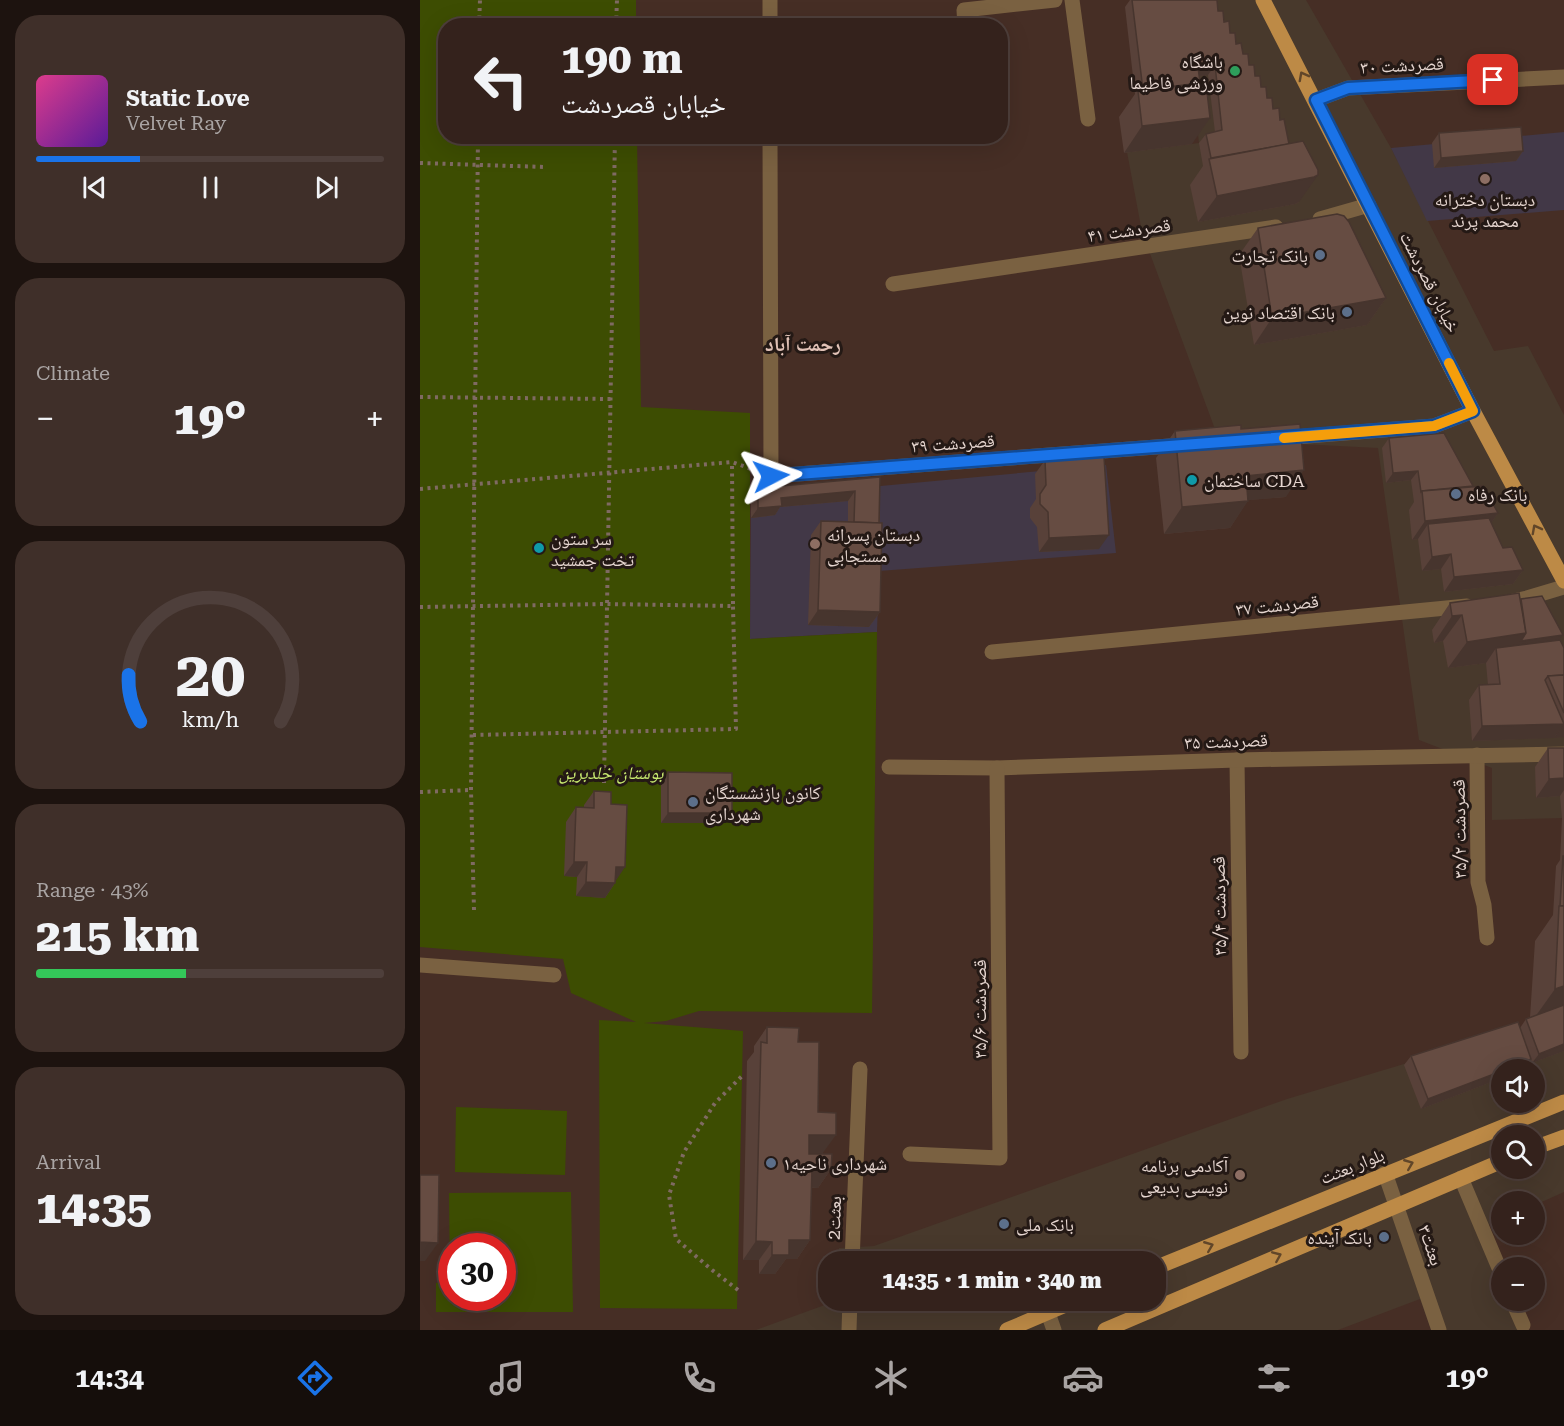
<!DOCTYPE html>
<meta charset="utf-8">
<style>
body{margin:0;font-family:"Roboto Serif","Noto Naskh Arabic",serif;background:#3f2f29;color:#f1f3f6;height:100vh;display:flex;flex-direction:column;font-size:22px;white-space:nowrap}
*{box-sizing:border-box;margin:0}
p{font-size:20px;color:#a9a4a3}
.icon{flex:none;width:33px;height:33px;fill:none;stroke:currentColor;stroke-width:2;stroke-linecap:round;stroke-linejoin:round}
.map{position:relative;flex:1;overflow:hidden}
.sheet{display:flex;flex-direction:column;gap:15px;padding:15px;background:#1d130f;width:420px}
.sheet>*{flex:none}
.guide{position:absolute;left:18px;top:18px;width:570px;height:126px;border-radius:24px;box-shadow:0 6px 24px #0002,0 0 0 2px #4e3f3b;background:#34221c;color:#f1f3f6;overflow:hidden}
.buttons{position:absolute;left:1071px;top:1059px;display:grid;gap:12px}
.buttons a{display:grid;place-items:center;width:54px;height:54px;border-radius:50%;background:#34221c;box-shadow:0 6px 24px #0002,0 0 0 2px #4e3f3b;font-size:30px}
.speed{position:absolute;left:18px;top:1233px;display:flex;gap:12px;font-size:30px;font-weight:700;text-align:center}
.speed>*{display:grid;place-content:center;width:78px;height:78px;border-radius:50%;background:#34221c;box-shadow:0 6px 24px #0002,0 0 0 2px #4e3f3b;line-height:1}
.speed .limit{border:9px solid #d22;background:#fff;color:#111}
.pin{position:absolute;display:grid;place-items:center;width:51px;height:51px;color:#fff;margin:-26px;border-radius:12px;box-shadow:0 3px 9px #0006}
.me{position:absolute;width:66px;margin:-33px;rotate:86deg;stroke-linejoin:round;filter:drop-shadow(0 0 4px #0008)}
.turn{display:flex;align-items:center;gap:21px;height:126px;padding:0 24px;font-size:27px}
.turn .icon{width:78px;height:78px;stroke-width:2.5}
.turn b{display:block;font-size:42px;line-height:51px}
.big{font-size:45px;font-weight:800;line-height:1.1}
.sheet .widget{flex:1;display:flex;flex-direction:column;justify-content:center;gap:9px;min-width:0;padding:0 21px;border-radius:24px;background:#3f2f29}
.sheet .dial{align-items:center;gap:0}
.dial svg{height:156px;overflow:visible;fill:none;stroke:#4e3f3b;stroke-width:7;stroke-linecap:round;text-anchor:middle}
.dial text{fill:#f1f3f6;stroke:none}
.song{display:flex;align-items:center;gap:18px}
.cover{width:72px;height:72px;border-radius:9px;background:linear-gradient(135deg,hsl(330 70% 55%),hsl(270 70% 35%))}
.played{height:6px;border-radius:3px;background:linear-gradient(90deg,#1a73e8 30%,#4e3f3b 30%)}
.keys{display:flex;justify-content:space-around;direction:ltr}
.heat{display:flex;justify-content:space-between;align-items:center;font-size:33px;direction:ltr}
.charge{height:9px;border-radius:4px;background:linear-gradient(90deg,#34c759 43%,#4e3f3b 0)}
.trip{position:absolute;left:398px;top:1251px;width:348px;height:60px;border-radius:24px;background:#34221c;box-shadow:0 6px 24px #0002,0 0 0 2px #4e3f3b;font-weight:800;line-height:60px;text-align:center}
.tab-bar{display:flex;height:96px;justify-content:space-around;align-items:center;background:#150e0b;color:#a9a4a3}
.tab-bar .icon{width:42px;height:42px}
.tab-bar .current{color:#1a73e8}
.tab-bar b{font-size:27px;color:#f1f3f6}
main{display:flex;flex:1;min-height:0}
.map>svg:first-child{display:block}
.commercial{fill:#48392c;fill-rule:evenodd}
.education{fill:#423847}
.green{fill:#3d4d02;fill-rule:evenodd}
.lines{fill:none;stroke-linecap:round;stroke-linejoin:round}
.path{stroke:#7f6a62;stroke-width:4;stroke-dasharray:3 4.5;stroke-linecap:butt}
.minor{stroke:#7a6141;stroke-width:15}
.major{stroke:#bd8a46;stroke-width:15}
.wall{fill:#584139}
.shaded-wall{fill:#47352e}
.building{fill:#664c42;stroke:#47352e;stroke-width:1.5}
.oneway{stroke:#614629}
.route-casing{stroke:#114b97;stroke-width:15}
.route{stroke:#1a73e8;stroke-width:10}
.slow{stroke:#f59e0b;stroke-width:10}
.leisure-dot{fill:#2e9e5b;stroke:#241915;stroke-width:2}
.education-dot{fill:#8d6e63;stroke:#241915;stroke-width:2}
.service-dot{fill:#5c6f8a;stroke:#241915;stroke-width:2}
.culture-dot{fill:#0f9aa8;stroke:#241915;stroke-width:2}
.labels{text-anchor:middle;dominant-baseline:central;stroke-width:6;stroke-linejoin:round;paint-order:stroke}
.poi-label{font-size:18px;fill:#e6d6d0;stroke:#241915;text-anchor:start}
.street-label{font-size:18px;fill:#e6d6d0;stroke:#241915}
.park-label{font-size:18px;font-style:italic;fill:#c9eb70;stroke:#241915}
.neighbourhood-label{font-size:20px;font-weight:bold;fill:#e1c2b7;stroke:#241915}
</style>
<main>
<section class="sheet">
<div class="widget">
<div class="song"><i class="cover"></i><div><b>Static Love</b><p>Velvet Ray</p></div></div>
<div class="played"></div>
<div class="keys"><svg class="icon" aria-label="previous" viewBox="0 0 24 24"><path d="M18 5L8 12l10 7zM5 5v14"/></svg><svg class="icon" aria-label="pause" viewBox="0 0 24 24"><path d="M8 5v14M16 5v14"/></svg><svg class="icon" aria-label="next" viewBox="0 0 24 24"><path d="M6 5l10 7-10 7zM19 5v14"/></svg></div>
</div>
<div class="widget"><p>Climate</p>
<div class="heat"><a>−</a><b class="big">19°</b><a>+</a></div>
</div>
<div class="widget dial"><svg viewBox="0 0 100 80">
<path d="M14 69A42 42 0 1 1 86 69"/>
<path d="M14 69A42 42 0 0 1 8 45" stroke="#1a73e8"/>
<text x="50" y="56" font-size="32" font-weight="700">20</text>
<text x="50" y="72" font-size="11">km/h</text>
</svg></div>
<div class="widget"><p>Range · 43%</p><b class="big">215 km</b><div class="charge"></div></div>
<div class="widget"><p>Arrival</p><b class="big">14:35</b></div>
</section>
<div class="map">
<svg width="1144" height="1330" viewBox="0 0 1144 1330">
<rect width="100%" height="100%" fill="#462e25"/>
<g class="commercial">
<polygon points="762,0 886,0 971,148 1074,351 1108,346 1144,415 1144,818 1072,820 1072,768 999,740 958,448 799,440 722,232 707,152 779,143"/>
<path d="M1144,1012v180l-29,13 -1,-3h-32l-1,17 -17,8 17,48 1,25 9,1 11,29h-91l-11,-31 -82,31h-582l77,-28v-1l322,-1v-38l-318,-1 2,-13 35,-2 413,-147 224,-67zM1082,1070h32v32h-32zM1082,1136h32v32h-32z"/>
</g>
<g class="education">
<polygon points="1144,132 1144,210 1007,221 971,148"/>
<polygon points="686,465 696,553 459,571 457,632 330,639 331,498"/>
</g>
<g class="green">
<polygon points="0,0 216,0 216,25 26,26 26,136 217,137 221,407 330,413 330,639 457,632 452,1013 279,1011 246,1021 224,1023 323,1031 317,1309 180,1308 179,1020 216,1022 151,993 143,959 0,947"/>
<polygon points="36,1107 147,1111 145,1175 35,1172"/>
<path d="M151,1192l2,120h-137v-29l14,-1 -1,-89zM32,1246h50v52h-50z"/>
</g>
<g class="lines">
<g class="path">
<polyline points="59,26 60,0"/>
<polyline points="196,26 197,0"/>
<polyline points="0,163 125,167"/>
<polyline points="0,397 191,399"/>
<polyline points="0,489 312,462 334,470"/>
<polyline points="0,607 187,604 313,606 312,462"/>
<polyline points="53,735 316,729 313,606"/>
<polyline points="184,783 195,136"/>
<polyline points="0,792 51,790"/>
<polyline points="54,910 51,790 58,136"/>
<polyline points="318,1290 292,1270 256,1239 249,1195 264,1152 295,1103 322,1076"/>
</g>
<g class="minor">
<polyline points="652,0 668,119"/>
<polyline points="350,26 350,0"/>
<polyline points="545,26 544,10 635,0"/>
<polyline points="896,100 928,88 1144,77"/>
<polyline points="350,136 351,476 763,445"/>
<polyline points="900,219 949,205"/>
<polyline points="473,284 856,227"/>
<polyline points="862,438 1014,426 1053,411"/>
<polyline points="1089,602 1107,598 1144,587"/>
<polyline points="572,652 1047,606"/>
<polyline points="1057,755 1058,882 1064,905 1067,938"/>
<polyline points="817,760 821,1052"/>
<polyline points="469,767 577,768 817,760 1144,754"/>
<polyline points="0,965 134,975"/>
<polyline points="490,1154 580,1158 577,768"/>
<polyline points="965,1173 1019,1330"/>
<polyline points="1041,1178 1082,1275"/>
<polyline points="432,1262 440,1069"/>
<polyline points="1092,1300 1103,1325"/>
<polyline points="628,1313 634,1330"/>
<polyline points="429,1330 430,1300"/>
</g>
<g class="major">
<polyline points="843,0 1053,411 1144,581"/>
<polyline points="1114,1148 1144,1137"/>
<polyline points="735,1268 1144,1102"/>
<polyline points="587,1330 657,1300"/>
<polyline points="685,1330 1082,1161"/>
</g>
</g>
<g class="wall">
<polygon points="710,0 797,0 798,11 860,120 879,202 875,204 778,222 770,185 783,166 779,143 786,134 795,132 788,75 779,76 772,144 704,153 699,117 715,94 705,7"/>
<polygon points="1019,133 1103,151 1096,161 1014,168 1012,143"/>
<polygon points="838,228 966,298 947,325 834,345 819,255"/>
<polygon points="821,429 866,497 828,500 810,528 744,534 736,458 755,431"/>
<polygon points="969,438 1053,486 1078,513 1071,523 1083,548 1103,570 1093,584 1024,592 1021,569 1002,571 998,539 992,540 989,510 994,502 991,480 966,483 962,448"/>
<polygon points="625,460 679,549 619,552 617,527 610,518 610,508 616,499 615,474"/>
<polygon points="460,477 460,612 449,627 388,625 391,535 401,521 428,522 428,501 360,507 355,515 331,518 331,498 338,488"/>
<polygon points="1101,599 1140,640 1144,648 1144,737 1052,741 1049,700 1059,685 1068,685 1066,663 1028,668 1023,641 1014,643 1012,630 1030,603"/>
<polygon points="1128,748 1144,748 1144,1051 1112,1063 1111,1060 1103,1070 1082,1070 1082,1078 1001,1109 984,1065 991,1056 1100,1028 1106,1019 1110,1017 1115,941 1133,915 1136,866 1140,860 1142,818 1140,796 1116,798 1115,767"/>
<polygon points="248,772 312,813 305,823 241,823 241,782"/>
<polygon points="174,791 191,804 195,883 185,898 156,896 157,877 144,876 146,822 156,807 164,807 164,805"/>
<polygon points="347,1027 378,1042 398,1112 403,1154 411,1169 398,1188 391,1188 390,1240 377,1259 366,1259 355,1274 339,1274 339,1260 323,1260 327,1061 334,1052 334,1046"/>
</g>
<g class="shaded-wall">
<polygon points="795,65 788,75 771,77 778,67"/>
<polygon points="790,118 772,144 704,153 722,126"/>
<polygon points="1103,151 1096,161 1014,168 1021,158"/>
<polygon points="898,175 879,202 875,204 778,222 797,196"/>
<polygon points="966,298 947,325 834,345 852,318"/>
<polygon points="884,470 866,497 807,502 826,476"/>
<polygon points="998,471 991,480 966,483 973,473"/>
<polygon points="435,491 428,501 360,507 355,515 331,518 338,508 361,498"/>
<polygon points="828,501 810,528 744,534 762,507"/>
<polygon points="1078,513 1065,532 1008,524 998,539 992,540 1005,521"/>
<polygon points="689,535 679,549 619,552 629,538"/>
<polygon points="1031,554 1021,569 1002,571 1012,557"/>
<polygon points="1103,570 1093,584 1024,592 1034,577"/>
<polygon points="398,610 460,612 449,627 388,625"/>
<polygon points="1042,615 1023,641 1014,643 1032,616"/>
<polygon points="1106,633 1143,635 1129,654 1076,648 1066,663 1028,668 1047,642"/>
<polygon points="1144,723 1144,737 1134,738"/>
<polygon points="1144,724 1134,738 1052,741 1062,726"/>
<polygon points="1144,778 1144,790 1140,796 1116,798 1129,779"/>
<polygon points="248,813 312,813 305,823 241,823"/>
<polygon points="154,862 167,862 157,877 144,876"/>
<polygon points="196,867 205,867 195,882"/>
<polygon points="166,882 195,883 185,898 156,896"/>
<polygon points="1144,986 1144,1012 1110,1024 1135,989"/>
<polygon points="1144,1044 1144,1051 1112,1063 1119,1054"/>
<polygon points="1111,1059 1103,1070 1085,1070"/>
<polygon points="1082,1071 1082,1078 1001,1109 1008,1099"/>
<polygon points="389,1135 416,1135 402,1154 376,1154"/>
<polygon points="392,1169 411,1169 398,1188 379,1187"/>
<polygon points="369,1240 390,1240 377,1259 366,1259 355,1274 339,1274 352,1255"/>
<polygon points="336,1241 352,1242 339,1260 323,1260"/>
<polygon points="0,1242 18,1243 5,1261 0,1261"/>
</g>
<g class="building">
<polygon points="712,0 797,0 798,11 803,11 804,22 809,21 810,33 815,33 816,44 821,43 823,54 828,54 829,65 834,65 835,76 840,76 841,87 846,87 847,98 852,98 853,109 859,108 860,120 864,119 869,144 791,158 786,134 802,130 795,65 778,67 780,83 723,90"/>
<polygon points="786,83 790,118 722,126 718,91"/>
<polygon points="1101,127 1103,151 1021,158 1019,133"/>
<polygon points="883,141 898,170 898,175 894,177 797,196 789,159"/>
<polygon points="917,214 924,216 929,222 966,298 852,318 838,228"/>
<polygon points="880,424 884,470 826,476 828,501 762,507 755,431 821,425 821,429"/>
<polygon points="1024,433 1053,486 1002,491 1001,492 998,471 973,473 969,438"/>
<polygon points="684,457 689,535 629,538 628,512 620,504 620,494 626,485 625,460"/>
<polygon points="460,477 459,523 434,522 435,491 361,498 362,506 338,508 338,488"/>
<polygon points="1063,486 1078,513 1005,521 1002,491"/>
<polygon points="1069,518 1083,548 1092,547 1103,570 1034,577 1031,554 1012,557 1008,524"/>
<polygon points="401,521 462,523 460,612 398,610"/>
<polygon points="1099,593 1106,633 1047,642 1042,615 1032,616 1030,603"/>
<polygon points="1122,596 1143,635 1101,641 1106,633 1101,599"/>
<polygon points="1140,640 1144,648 1144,675 1128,676 1125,680 1144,724 1062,726 1059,685 1080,684 1076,648"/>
<polygon points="1144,675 1144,713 1128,676"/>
<polygon points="1128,748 1144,748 1144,778 1129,779"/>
<polygon points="248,772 312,773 312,813 248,813"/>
<polygon points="174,791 191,792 191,804 207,805 205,867 196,867 195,883 166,882 167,862 154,862 156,807 174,808"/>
<polygon points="1143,856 1144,856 1144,906 1140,906"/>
<polygon points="1139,906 1144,906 1144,986 1135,989"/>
<polygon points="1144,1005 1144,1044 1119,1054 1106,1019"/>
<polygon points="1098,1022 1111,1059 1085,1070 1082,1070 1082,1071 1008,1099 991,1056"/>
<polygon points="347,1027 379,1028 378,1042 399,1042 398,1112 416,1113 416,1135 389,1135 389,1154 412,1154 411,1169 392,1169 390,1240 369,1240 369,1255 352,1255 352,1242 336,1241 341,1042 347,1043"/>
<polygon points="0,1175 19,1175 18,1243 0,1242"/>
</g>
<defs><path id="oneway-chevron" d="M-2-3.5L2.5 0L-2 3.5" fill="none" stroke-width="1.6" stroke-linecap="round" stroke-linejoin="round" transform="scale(1.5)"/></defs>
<g class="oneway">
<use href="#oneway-chevron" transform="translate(883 76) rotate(-118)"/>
<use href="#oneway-chevron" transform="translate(1116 529) rotate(-118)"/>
<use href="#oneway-chevron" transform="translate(989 1164) rotate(-22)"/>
<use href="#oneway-chevron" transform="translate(789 1246) rotate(-22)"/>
<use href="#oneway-chevron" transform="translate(857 1256) rotate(-23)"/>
</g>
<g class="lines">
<g class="route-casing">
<polyline id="route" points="351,476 1014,426 1053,411 896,100 928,88 1073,80"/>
</g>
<use href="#route" class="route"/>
<polyline class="slow" points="864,438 1014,426 1053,411 1029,363"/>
</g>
<circle class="leisure-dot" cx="815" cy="71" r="6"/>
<g class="education-dot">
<circle cx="1065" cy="179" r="6"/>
<circle cx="395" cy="544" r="6"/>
<circle cx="820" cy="1175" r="6"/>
</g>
<g class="service-dot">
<circle cx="900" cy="255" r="6"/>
<circle cx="927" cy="312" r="6"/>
<circle cx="1036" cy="494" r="6"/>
<circle cx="273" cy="802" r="6"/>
<circle cx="351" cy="1163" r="6"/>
<circle cx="584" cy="1224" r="6"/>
<circle cx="964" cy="1237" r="6"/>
</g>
<g class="culture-dot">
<circle cx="772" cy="480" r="6"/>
<circle cx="119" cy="548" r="6"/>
</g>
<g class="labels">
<g class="poi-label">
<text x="803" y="61" text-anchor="end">باشگاه<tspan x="803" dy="21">ورزشی فاطیما</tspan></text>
<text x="1065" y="199" text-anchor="middle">دبستان دخترانه<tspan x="1065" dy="21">محمد پرند</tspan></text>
<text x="888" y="255" text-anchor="end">بانک تجارت</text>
<text x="915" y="312" text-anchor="end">بانک اقتصاد نوین</text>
<text x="784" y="480">ساختمان CDA</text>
<text x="1048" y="494">بانک رفاه</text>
<text x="407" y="534">دبستان پسرانه<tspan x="407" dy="21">مستجابی</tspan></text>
<text x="131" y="538">سر ستون<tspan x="131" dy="21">تخت جمشید</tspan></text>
<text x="285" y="792">کانون بازنشستگان<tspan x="285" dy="21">شهرداری</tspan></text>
<text x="363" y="1163">شهرداری ناحیه۱</text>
<text x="808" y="1165" text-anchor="end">آکادمی برنامه<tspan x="808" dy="21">نویسی بدیعی</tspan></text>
<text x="596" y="1224">بانک ملی</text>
<text x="952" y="1237" text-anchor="end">بانک آینده</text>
</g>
<g class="street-label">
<text transform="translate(982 65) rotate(-3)">قصردشت ۳۰</text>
<text transform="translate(709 230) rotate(-8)">قصردشت ۴۱</text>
<text transform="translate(1010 282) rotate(63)">خیابان قصردشت</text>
<text transform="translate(533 443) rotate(-4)">قصردشت ۳۹</text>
<text transform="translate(857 605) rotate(-6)">قصردشت ۳۷</text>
<text transform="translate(806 741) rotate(-2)">قصردشت ۳۵</text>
<text transform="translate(1039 829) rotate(-91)">قصردشت ۳۵/۲</text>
<text transform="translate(799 906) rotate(-91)">قصردشت ۳۵/۴</text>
<text transform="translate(559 1009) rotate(-90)">قصردشت ۳۵/۶</text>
<text transform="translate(932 1166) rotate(-22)">بلوار بعثت</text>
<text transform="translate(414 1218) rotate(-88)">2بعثت</text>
<text transform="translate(1011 1245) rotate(71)">بعثت۳</text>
</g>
<g class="park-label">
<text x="191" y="772">بوستان خلدبرین</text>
</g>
<g class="neighbourhood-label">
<text x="383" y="344">رحمت آباد</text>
</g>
</g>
</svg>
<div class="buttons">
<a><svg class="icon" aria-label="sound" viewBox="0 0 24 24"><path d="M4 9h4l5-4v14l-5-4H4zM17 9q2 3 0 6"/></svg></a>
<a><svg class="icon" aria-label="search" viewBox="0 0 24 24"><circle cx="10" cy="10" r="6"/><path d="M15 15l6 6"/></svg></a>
<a>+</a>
<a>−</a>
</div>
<div class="speed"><div class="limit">30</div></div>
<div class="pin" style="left:1073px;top:80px;background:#d93025"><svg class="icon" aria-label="arrive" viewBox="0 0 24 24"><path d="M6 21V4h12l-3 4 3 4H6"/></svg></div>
<svg class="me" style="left:351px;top:476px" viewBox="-20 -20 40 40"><path d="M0-17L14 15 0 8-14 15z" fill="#1a73e8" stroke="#fff" stroke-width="4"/></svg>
<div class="trip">14:35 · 1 min · 340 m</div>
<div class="guide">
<div class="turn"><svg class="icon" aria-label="left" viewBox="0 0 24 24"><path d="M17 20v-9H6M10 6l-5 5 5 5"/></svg><div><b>190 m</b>خیابان قصردشت</div></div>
</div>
</div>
</main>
<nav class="tab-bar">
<b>14:34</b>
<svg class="icon current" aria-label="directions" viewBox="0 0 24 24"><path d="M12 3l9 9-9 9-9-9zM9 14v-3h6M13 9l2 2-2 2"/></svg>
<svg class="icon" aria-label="music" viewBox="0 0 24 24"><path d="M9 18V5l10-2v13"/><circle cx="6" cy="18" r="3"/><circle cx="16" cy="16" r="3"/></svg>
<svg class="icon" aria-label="phone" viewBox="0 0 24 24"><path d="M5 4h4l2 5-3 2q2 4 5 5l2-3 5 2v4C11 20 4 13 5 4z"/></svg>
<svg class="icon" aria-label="climate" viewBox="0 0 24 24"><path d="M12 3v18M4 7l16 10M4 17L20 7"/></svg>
<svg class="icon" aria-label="car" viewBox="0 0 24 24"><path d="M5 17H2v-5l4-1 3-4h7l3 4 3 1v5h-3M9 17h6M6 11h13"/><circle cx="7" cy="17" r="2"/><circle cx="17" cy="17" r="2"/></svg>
<svg class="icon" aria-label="filters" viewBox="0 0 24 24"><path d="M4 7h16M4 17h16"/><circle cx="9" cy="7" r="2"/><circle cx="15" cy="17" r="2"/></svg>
<b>19°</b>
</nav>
